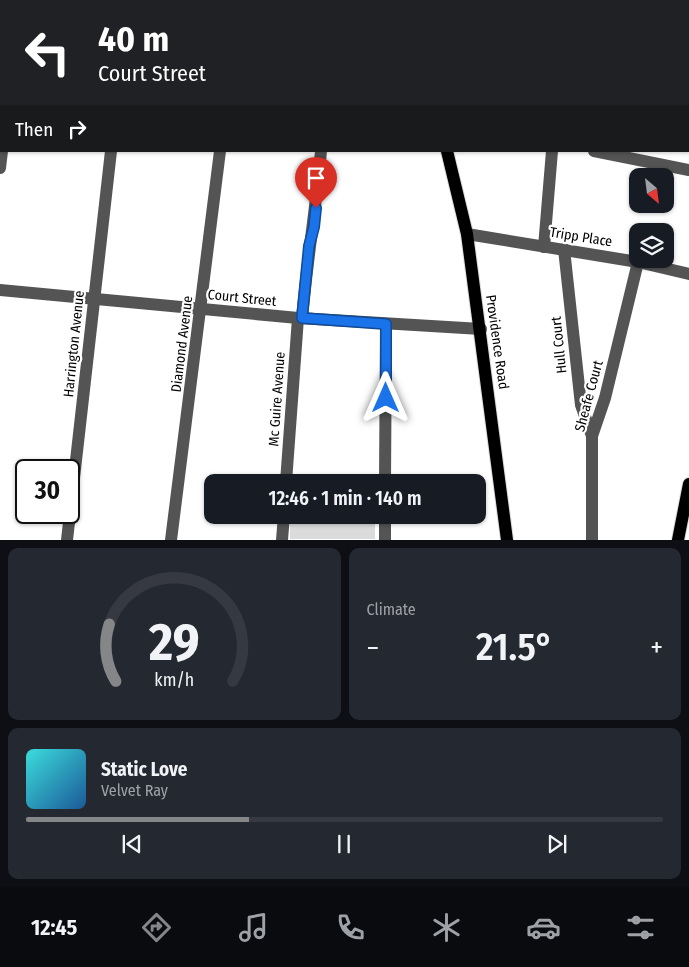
<!DOCTYPE html>
<meta charset="utf-8">
<style>
body{margin:0;font-family:"Fira Sans Condensed",sans-serif;background:#242831;color:#f1f3f6;height:100vh;display:flex;flex-direction:column;font-size:19px;white-space:nowrap}
*{box-sizing:border-box;margin:0}
p{font-size:16px;color:#9ea1a6}
.icon{flex:none;width:28px;height:28px;fill:none;stroke:currentColor;stroke-width:2;stroke-linecap:round;stroke-linejoin:round}
.map{position:relative;height:540px;overflow:hidden}
.details{display:flex;flex-direction:column;gap:8px;padding:8px;background:#0d0f14;flex:1}
.details>*{flex:none}
.banner{position:absolute;left:0px;top:0px;width:690px;height:152px;box-shadow:0 1px 4px #0004;background:#202124;color:#fff;overflow:hidden}
.needle{width:32px;rotate:152deg}
.buttons{position:absolute;left:629px;top:168px;display:grid;gap:10px}
.buttons a{display:grid;place-items:center;width:45px;height:45px;border-radius:10px;background:#171b24;box-shadow:0 1px 4px #0004;font-size:25px}
.speed{position:absolute;left:15px;top:459px;display:flex;gap:10px;font-size:25px;font-weight:700;text-align:center}
.speed>*{display:grid;place-content:center;width:65px;height:65px;border-radius:50%;background:#171b24;box-shadow:0 1px 4px #0004;line-height:1}
.speed .limit{border:2px solid #111;border-radius:8px;background:#fff;color:#111}
.pin{position:absolute;display:grid;place-items:center;width:42px;height:42px;color:#fff;margin:-51px -21px;border-radius:50% 50% 50% 0;rotate:-45deg;box-shadow:0 0 5px #0007}
.pin .icon{rotate:45deg}
.me{position:absolute;width:55px;margin:-28px;rotate:0deg;stroke-linejoin:round;filter:drop-shadow(0 0 4px #0008)}
.turn{display:flex;align-items:center;gap:18px;height:105px;padding:0 15px;font-size:22px}
.turn .icon{width:65px;height:65px;stroke-width:2.5}
.turn b{display:block;font-size:35px;line-height:42px}
.then{display:flex;align-items:center;height:48px;padding:0 15px;background:#0003;gap:10px;font-size:19px}
.big{font-size:38px;font-weight:600;line-height:1.1}
.details .tile{flex:1;display:flex;flex-direction:column;justify-content:center;gap:8px;min-width:0;padding:0 18px;border-radius:10px;background:#242831}
.details .dial{align-items:center;gap:0}
.dial svg{height:130px;overflow:visible;fill:none;stroke:#363941;stroke-width:7;stroke-linecap:round;text-anchor:middle}
.dial text{fill:#f1f3f6;stroke:none}
.song{display:flex;align-items:center;gap:15px}
.cover{width:60px;height:60px;border-radius:8px;background:linear-gradient(135deg,hsl(180 70% 55%),hsl(210 70% 35%))}
.played{height:5px;border-radius:2px;background:linear-gradient(90deg,#858687 35%,#363941 35%)}
.keys{display:flex;justify-content:space-around;direction:ltr}
.heat{display:flex;justify-content:space-between;align-items:center;font-size:28px;direction:ltr}
.details .tiles{flex:1;display:grid;gap:8px;grid-template-columns:1fr 1fr}
.tile:last-child{grid-column:span 2}
.trip{position:absolute;left:204px;top:474px;width:282px;height:50px;border-radius:10px;background:#171b24;box-shadow:0 1px 4px #0004;font-weight:600;line-height:50px;text-align:center}
.tabs{display:flex;height:80px;justify-content:space-around;align-items:center;background:#090b0e;color:#9ea1a6}
.tabs .icon{width:35px;height:35px}
.tabs .current{color:#858687}
.tabs b{font-size:22px;color:#f1f3f6}
.map>svg:first-child{display:block}
.green{fill:#dbdbdb}
.lines{fill:none;stroke-linecap:round;stroke-linejoin:round}
.major-casing{stroke:#dbdbdb;stroke-width:14}
.minor{stroke:#545454;stroke-width:12}
.major{stroke:#000;stroke-width:12}
.route-casing{stroke:#114b97;stroke-width:12}
.route{stroke:#1a73e8;stroke-width:9}
.labels{text-anchor:middle;dominant-baseline:central;stroke-width:4.5;stroke-linejoin:round;paint-order:stroke}
.street-label{font-size:14px;fill:#000;stroke:#fff}
</style>
<div class="map">
<svg width="689" height="540" viewBox="0 0 689 540">
<rect width="100%" height="100%" fill="#fff"/>
<polygon class="green" points="290,517 375,519 375,539 290,539"/>
<g class="lines">
<g class="major-casing">
<g id="major">
<polyline points="398,0 398,1"/>
<polyline points="447,151 467,234 507,540"/>
<polyline points="678,540 689,484"/>
</g>
</g>
<g class="minor">
<polyline points="17,1 17,0"/>
<polyline points="128,1 128,0"/>
<polyline points="239,1 239,0"/>
<polyline points="352,1 352,0"/>
<polyline points="520,1 521,0"/>
<polyline points="689,6 689,4"/>
<polyline points="0,19 1,19"/>
<polyline points="594,151 689,170"/>
<polyline points="0,168 2,151"/>
<polyline points="467,234 638,262 689,274"/>
<polyline points="544,247 552,151"/>
<polyline points="564,249 581,405 592,436"/>
<polyline points="0,290 298,318 481,329"/>
<path d="M302,318c5,-56 14,-111 19,-167"/>
<polyline points="286,482 298,318"/>
<polyline points="385,482 386,324"/>
<polyline points="67,540 111,151"/>
<polyline points="171,540 220,151"/>
<polyline points="282,540 284,515"/>
<polyline points="385,540 385,515"/>
<polyline points="592,540 592,436 605,398 638,262"/>
</g>
<use href="#major" class="major"/>
</g>
<g class="lines">
<g class="route-casing">
<polyline id="route" points="316,208 314,227 309,246 302,318 386,324 386,398"/>
</g>
<use href="#route" class="route"/>
</g>
<g class="labels">
<g class="street-label">
<text transform="translate(581 237) rotate(9)">Tripp Place</text>
<text transform="translate(242 298) rotate(6)">Court Street</text>
<text transform="translate(497 342) rotate(82)">Providence Road</text>
<text transform="translate(74 344) rotate(-84)">Harrington Avenue</text>
<text transform="translate(182 344) rotate(-83)">Diamond Avenue</text>
<text transform="translate(559 345) rotate(-96)">Hull Court</text>
<text transform="translate(589 396) rotate(-75)">Sheafe Court</text>
<text transform="translate(277 399) rotate(-86)">Mc Guire Avenue</text>
</g>
</g>
</svg>
<div class="buttons">
<a><svg class="needle" viewBox="-14 -14 28 28"><path d="M0-13l5 13h-10z" fill="#e53935"/><path d="M0 13l5-13h-10z" fill="#9ea1a6"/></svg></a>
<a><svg class="icon" aria-label="layers" viewBox="0 0 24 24"><path d="M12 4l9 5-9 5-9-5zM3 14l9 5 9-5"/></svg></a>
</div>
<div class="speed"><div class="limit">30</div></div>
<div class="pin" style="left:316px;top:208px;background:#d93025"><svg class="icon" aria-label="arrive" viewBox="0 0 24 24"><path d="M6 21V4h12l-3 4 3 4H6"/></svg></div>
<svg class="me" style="left:386px;top:398px" viewBox="-20 -20 40 40"><path d="M0-17L14 15 0 8-14 15z" fill="#1a73e8" stroke="#fff" stroke-width="4"/></svg>
<div class="trip">12:46 · 1 min · 140 m</div>
<div class="banner">
<div class="turn"><svg class="icon" aria-label="left" viewBox="0 0 24 24"><path d="M17 20v-9H6M10 6l-5 5 5 5"/></svg><div><b>40 m</b>Court Street</div></div>
<div class="then">Then<svg class="icon" aria-label="right" viewBox="0 0 24 24"><path d="M7 20v-9h11M14 6l5 5-5 5"/></svg></div>
</div>
</div>
<section class="details">
<div class="tiles">
<div class="tile dial"><svg viewBox="0 0 100 80">
<path d="M14 69A42 42 0 1 1 86 69"/>
<path d="M14 69A42 42 0 0 1 10 34" stroke="#858687"/>
<text x="50" y="56" font-size="32" font-weight="700">29</text>
<text x="50" y="72" font-size="11">km/h</text>
</svg></div>
<div class="tile"><p>Climate</p>
<div class="heat"><a>−</a><b class="big">21.5°</b><a>+</a></div>
</div>
<div class="tile">
<div class="song"><i class="cover"></i><div><b>Static Love</b><p>Velvet Ray</p></div></div>
<div class="played"></div>
<div class="keys"><svg class="icon" aria-label="previous" viewBox="0 0 24 24"><path d="M18 5L8 12l10 7zM5 5v14"/></svg><svg class="icon" aria-label="pause" viewBox="0 0 24 24"><path d="M8 5v14M16 5v14"/></svg><svg class="icon" aria-label="next" viewBox="0 0 24 24"><path d="M6 5l10 7-10 7zM19 5v14"/></svg></div>
</div>
</div>
</section>
<nav class="tabs">
<b>12:45</b>
<svg class="icon current" aria-label="directions" viewBox="0 0 24 24"><path d="M12 3l9 9-9 9-9-9zM9 14v-3h6M13 9l2 2-2 2"/></svg>
<svg class="icon" aria-label="music" viewBox="0 0 24 24"><path d="M9 18V5l10-2v13"/><circle cx="6" cy="18" r="3"/><circle cx="16" cy="16" r="3"/></svg>
<svg class="icon" aria-label="phone" viewBox="0 0 24 24"><path d="M5 4h4l2 5-3 2q2 4 5 5l2-3 5 2v4C11 20 4 13 5 4z"/></svg>
<svg class="icon" aria-label="climate" viewBox="0 0 24 24"><path d="M12 3v18M4 7l16 10M4 17L20 7"/></svg>
<svg class="icon" aria-label="car" viewBox="0 0 24 24"><path d="M5 17H2v-5l4-1 3-4h7l3 4 3 1v5h-3M9 17h6M6 11h13"/><circle cx="7" cy="17" r="2"/><circle cx="17" cy="17" r="2"/></svg>
<svg class="icon" aria-label="filters" viewBox="0 0 24 24"><path d="M4 7h16M4 17h16"/><circle cx="9" cy="7" r="2"/><circle cx="15" cy="17" r="2"/></svg>
</nav>
